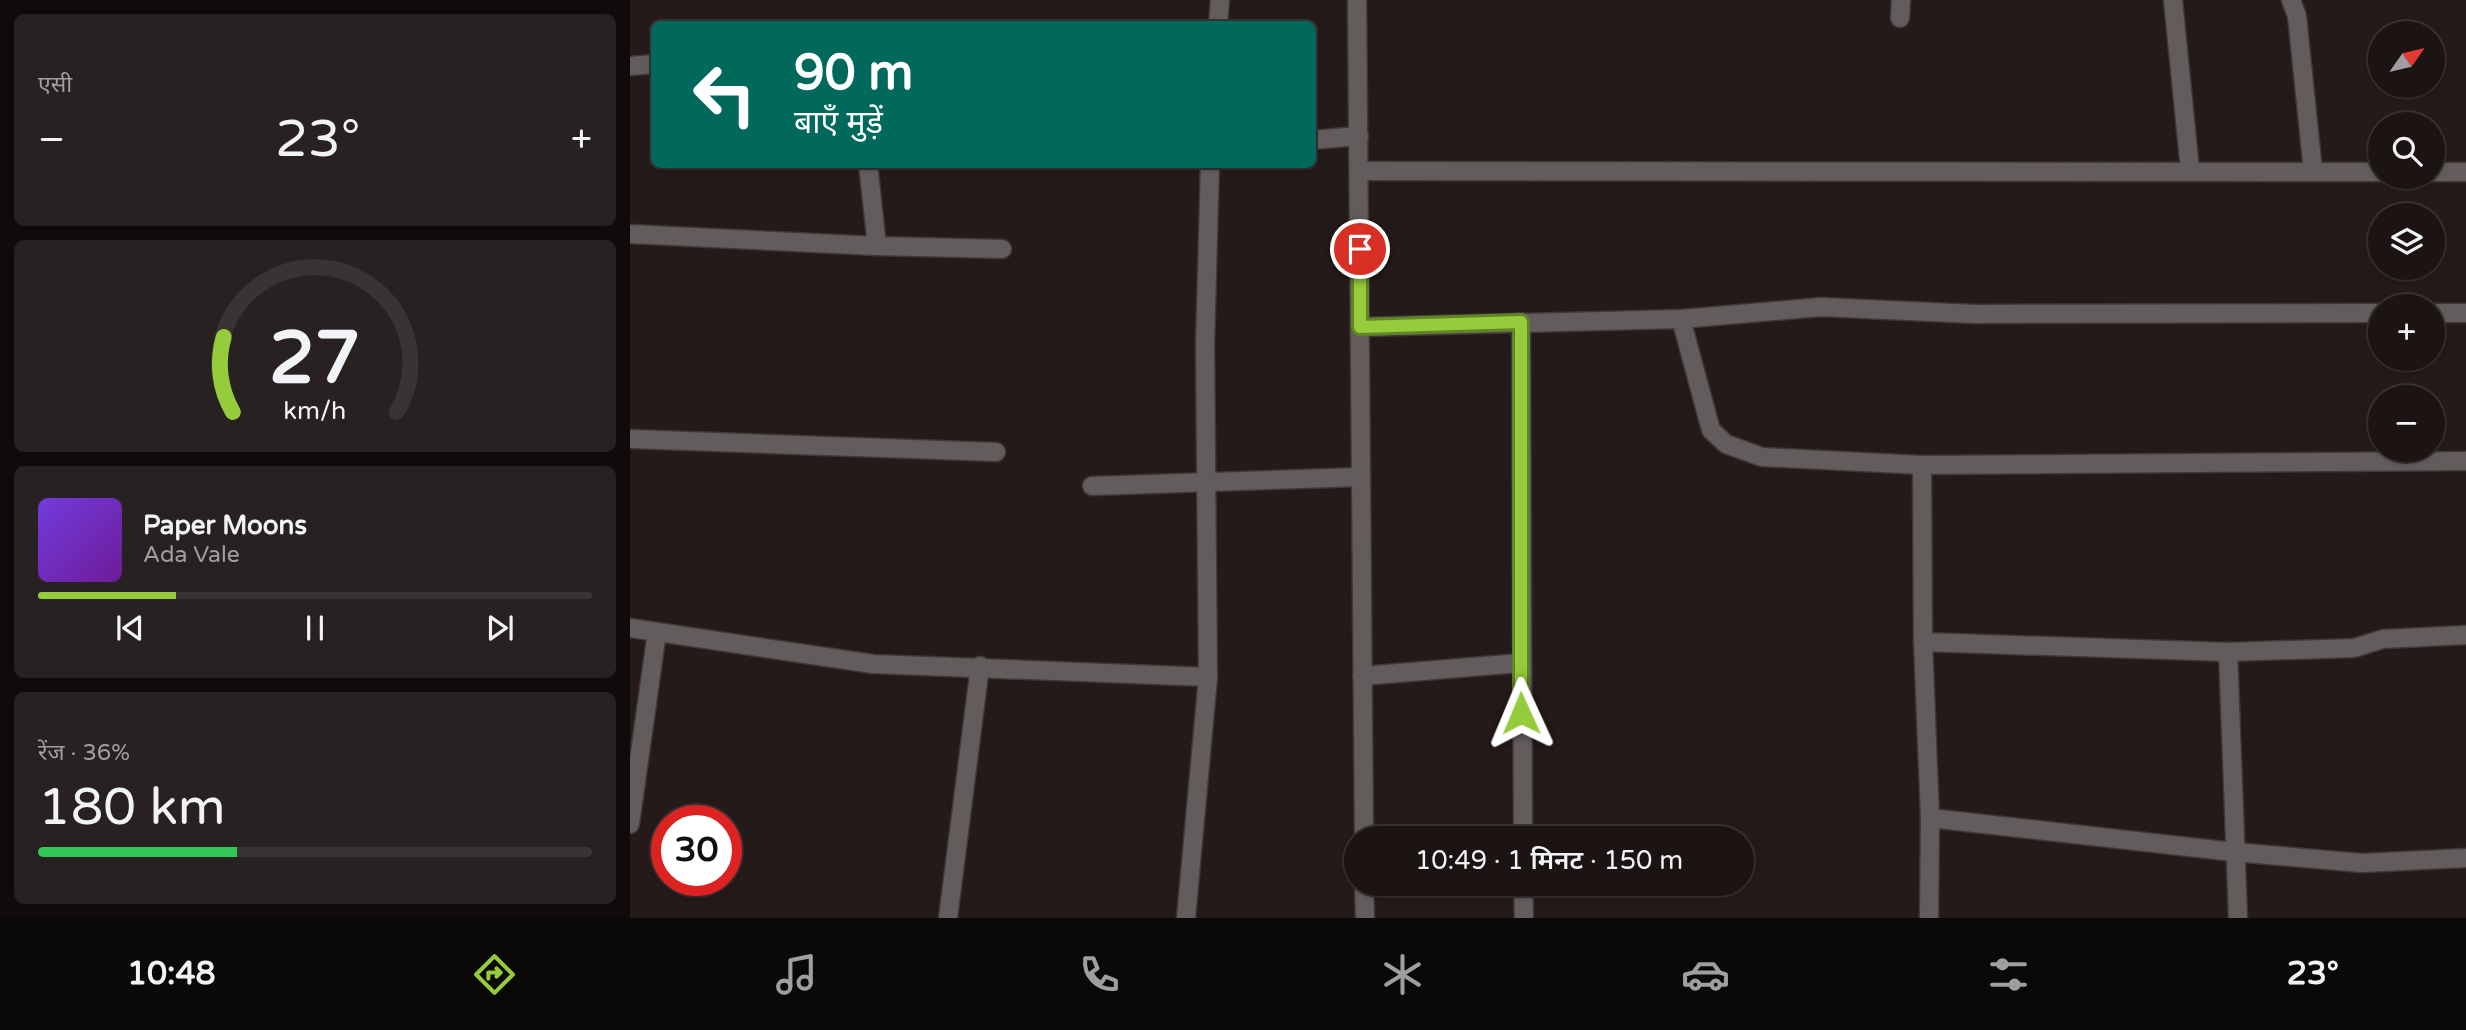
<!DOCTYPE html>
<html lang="hi">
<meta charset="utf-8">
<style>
body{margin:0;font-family:"Varela Round","Noto Sans Devanagari",sans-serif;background:#282121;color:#f1f3f6;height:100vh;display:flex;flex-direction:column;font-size:26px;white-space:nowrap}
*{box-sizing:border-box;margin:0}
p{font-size:23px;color:#a09ea0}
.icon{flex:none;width:38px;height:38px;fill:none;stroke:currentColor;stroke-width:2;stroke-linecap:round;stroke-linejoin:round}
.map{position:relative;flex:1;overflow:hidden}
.details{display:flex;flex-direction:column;gap:14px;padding:14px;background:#0f0b0a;width:630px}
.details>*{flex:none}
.banner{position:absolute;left:21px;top:21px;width:665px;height:147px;border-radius:10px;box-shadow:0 2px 5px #0004,0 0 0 2px #393333;background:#00695c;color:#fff;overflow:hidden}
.needle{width:46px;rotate:56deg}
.fabs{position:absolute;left:1738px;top:21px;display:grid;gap:14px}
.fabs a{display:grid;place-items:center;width:77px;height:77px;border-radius:50%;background:#1b1413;box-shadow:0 2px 5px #0004,0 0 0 2px #393333;font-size:35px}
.speed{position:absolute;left:21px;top:805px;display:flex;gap:14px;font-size:35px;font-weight:700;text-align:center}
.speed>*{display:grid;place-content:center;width:91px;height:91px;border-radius:50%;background:#1b1413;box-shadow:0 2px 5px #0004,0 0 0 2px #393333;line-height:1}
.speed .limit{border:10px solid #d22;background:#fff;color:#111}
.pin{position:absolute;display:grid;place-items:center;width:60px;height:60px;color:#fff;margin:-30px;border:4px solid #fff;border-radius:50%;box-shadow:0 2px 7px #0007}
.me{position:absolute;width:77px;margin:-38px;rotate:359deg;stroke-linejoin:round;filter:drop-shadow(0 0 5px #0008)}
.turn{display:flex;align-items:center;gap:24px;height:147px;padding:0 28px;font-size:32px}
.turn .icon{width:91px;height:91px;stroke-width:2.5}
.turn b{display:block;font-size:49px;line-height:60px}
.big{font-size:52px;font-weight:600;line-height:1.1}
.details .widget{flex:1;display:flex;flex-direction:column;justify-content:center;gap:10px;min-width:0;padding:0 24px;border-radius:10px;background:#282121}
.details .dial{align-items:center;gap:0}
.dial svg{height:182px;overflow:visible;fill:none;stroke:#393333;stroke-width:7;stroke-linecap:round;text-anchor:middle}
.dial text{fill:#f1f3f6;stroke:none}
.song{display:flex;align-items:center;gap:21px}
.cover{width:84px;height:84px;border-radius:10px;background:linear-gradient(135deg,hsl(260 70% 55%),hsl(280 70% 35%))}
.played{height:7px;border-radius:4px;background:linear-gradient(90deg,#95cc3b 25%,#393333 25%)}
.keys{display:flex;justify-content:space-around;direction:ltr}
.heat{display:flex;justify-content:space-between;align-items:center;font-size:38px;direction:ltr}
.charge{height:10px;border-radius:5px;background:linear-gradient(90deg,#34c759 36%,#393333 0)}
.trip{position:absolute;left:714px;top:826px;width:410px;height:70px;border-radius:35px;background:#1b1413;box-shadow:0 2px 5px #0004,0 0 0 2px #393333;font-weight:600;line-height:70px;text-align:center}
.tab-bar{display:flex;height:112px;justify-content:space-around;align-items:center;background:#0b0808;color:#a09ea0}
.tab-bar .icon{width:49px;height:49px}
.tab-bar .active{color:#95cc3b}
.tab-bar b{font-size:32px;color:#f1f3f6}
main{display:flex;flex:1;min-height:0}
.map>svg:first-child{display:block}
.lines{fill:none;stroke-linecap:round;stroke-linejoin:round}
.minor-casing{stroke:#403635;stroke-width:21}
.minor{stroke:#625c5d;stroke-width:18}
.route-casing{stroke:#618526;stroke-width:18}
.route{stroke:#95cc3b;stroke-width:12}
</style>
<main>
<section class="details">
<div class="widget"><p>एसी</p>
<div class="heat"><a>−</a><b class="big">23°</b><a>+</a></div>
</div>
<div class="widget dial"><svg viewBox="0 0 100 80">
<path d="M14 69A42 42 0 1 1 86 69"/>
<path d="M14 69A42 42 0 0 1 10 36" stroke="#95cc3b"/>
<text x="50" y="56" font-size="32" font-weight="700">27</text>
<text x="50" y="72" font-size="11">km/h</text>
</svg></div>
<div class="widget">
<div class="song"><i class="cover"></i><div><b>Paper Moons</b><p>Ada Vale</p></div></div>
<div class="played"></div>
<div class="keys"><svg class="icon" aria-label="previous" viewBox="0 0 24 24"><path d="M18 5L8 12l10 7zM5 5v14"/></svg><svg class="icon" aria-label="pause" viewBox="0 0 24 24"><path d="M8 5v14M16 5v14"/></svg><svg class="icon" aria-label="next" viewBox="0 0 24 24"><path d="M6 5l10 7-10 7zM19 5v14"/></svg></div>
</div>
<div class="widget"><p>रेंज · 36%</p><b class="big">180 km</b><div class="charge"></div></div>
</section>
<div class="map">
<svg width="1836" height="918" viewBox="0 0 1836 918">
<rect width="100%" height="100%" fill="#241a19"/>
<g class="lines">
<g class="minor-casing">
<g id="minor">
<polyline points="727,0 734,838"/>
<polyline points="1543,0 1560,170"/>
<polyline points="1661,0 1667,16 1683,171"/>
<polyline points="1270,18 1271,0"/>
<polyline points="588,24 590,0"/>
<polyline points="0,66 24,64"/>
<polyline points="682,140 729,136"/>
<polyline points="238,164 247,246"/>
<polyline points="730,171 1750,172"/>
<polyline points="1802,172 1836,172"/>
<polyline points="0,234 247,246 372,249"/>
<polyline points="1802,313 1836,313"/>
<polyline points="1051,319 1081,430 1096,444 1132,457 1292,465 1836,461"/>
<polyline points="891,322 893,838"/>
<polyline points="730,327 1051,319 1191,307 1345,314 1750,313"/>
<polyline points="0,439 366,452"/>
<polyline points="1292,465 1293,642 1598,652 1724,648 1753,639 1836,635"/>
<polyline points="462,486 731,477"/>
<polyline points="0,628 243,664 578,677 556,918"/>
<polyline points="1293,642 1300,818 1299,918"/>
<polyline points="1598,652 1608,918"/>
<polyline points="732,676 890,663"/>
<polyline points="578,677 575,345 580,164"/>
<polyline points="1300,818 1604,852 1732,863 1836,858"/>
<polyline points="0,824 27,632"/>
<polyline points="734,884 735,918"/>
<polyline points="893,884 894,918"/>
<polyline points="318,918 350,666"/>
</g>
</g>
<use href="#minor" class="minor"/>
</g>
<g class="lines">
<g class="route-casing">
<polyline id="route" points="730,249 730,327 891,322 891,713"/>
</g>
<use href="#route" class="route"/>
</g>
</svg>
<div class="fabs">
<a><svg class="needle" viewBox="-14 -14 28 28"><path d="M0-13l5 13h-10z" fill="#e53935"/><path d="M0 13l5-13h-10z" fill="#a09ea0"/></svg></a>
<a><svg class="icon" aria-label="search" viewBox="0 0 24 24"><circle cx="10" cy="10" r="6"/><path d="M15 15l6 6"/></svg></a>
<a><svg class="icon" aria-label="layers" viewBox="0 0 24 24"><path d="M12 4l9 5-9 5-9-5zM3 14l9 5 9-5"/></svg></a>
<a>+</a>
<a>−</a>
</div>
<div class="speed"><div class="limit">30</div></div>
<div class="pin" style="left:730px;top:249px;background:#d93025"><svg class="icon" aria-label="arrive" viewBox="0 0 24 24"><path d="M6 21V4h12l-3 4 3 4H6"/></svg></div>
<svg class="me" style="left:891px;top:713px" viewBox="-20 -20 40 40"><path d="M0-17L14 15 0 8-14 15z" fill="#95cc3b" stroke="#fff" stroke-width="4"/></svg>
<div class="trip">10:49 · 1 मिनट · 150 m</div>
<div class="banner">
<div class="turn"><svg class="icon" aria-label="left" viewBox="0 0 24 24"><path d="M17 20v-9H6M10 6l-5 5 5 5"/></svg><div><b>90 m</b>बाएँ मुड़ें</div></div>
</div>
</div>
</main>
<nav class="tab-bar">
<b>10:48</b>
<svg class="icon active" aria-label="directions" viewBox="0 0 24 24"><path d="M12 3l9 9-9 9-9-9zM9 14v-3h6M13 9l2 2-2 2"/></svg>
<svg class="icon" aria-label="music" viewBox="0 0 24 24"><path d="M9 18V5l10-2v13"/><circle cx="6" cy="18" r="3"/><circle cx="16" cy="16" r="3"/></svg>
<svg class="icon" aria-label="phone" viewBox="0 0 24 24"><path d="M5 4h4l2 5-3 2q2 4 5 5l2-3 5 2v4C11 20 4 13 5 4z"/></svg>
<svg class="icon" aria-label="climate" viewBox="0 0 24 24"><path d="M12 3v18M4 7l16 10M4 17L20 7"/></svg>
<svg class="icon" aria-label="car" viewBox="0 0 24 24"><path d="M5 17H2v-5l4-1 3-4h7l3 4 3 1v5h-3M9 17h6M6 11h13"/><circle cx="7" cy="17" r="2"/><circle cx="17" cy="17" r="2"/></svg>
<svg class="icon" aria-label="filters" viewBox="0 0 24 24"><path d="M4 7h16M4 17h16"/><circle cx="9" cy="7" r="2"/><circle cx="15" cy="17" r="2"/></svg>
<b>23°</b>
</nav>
